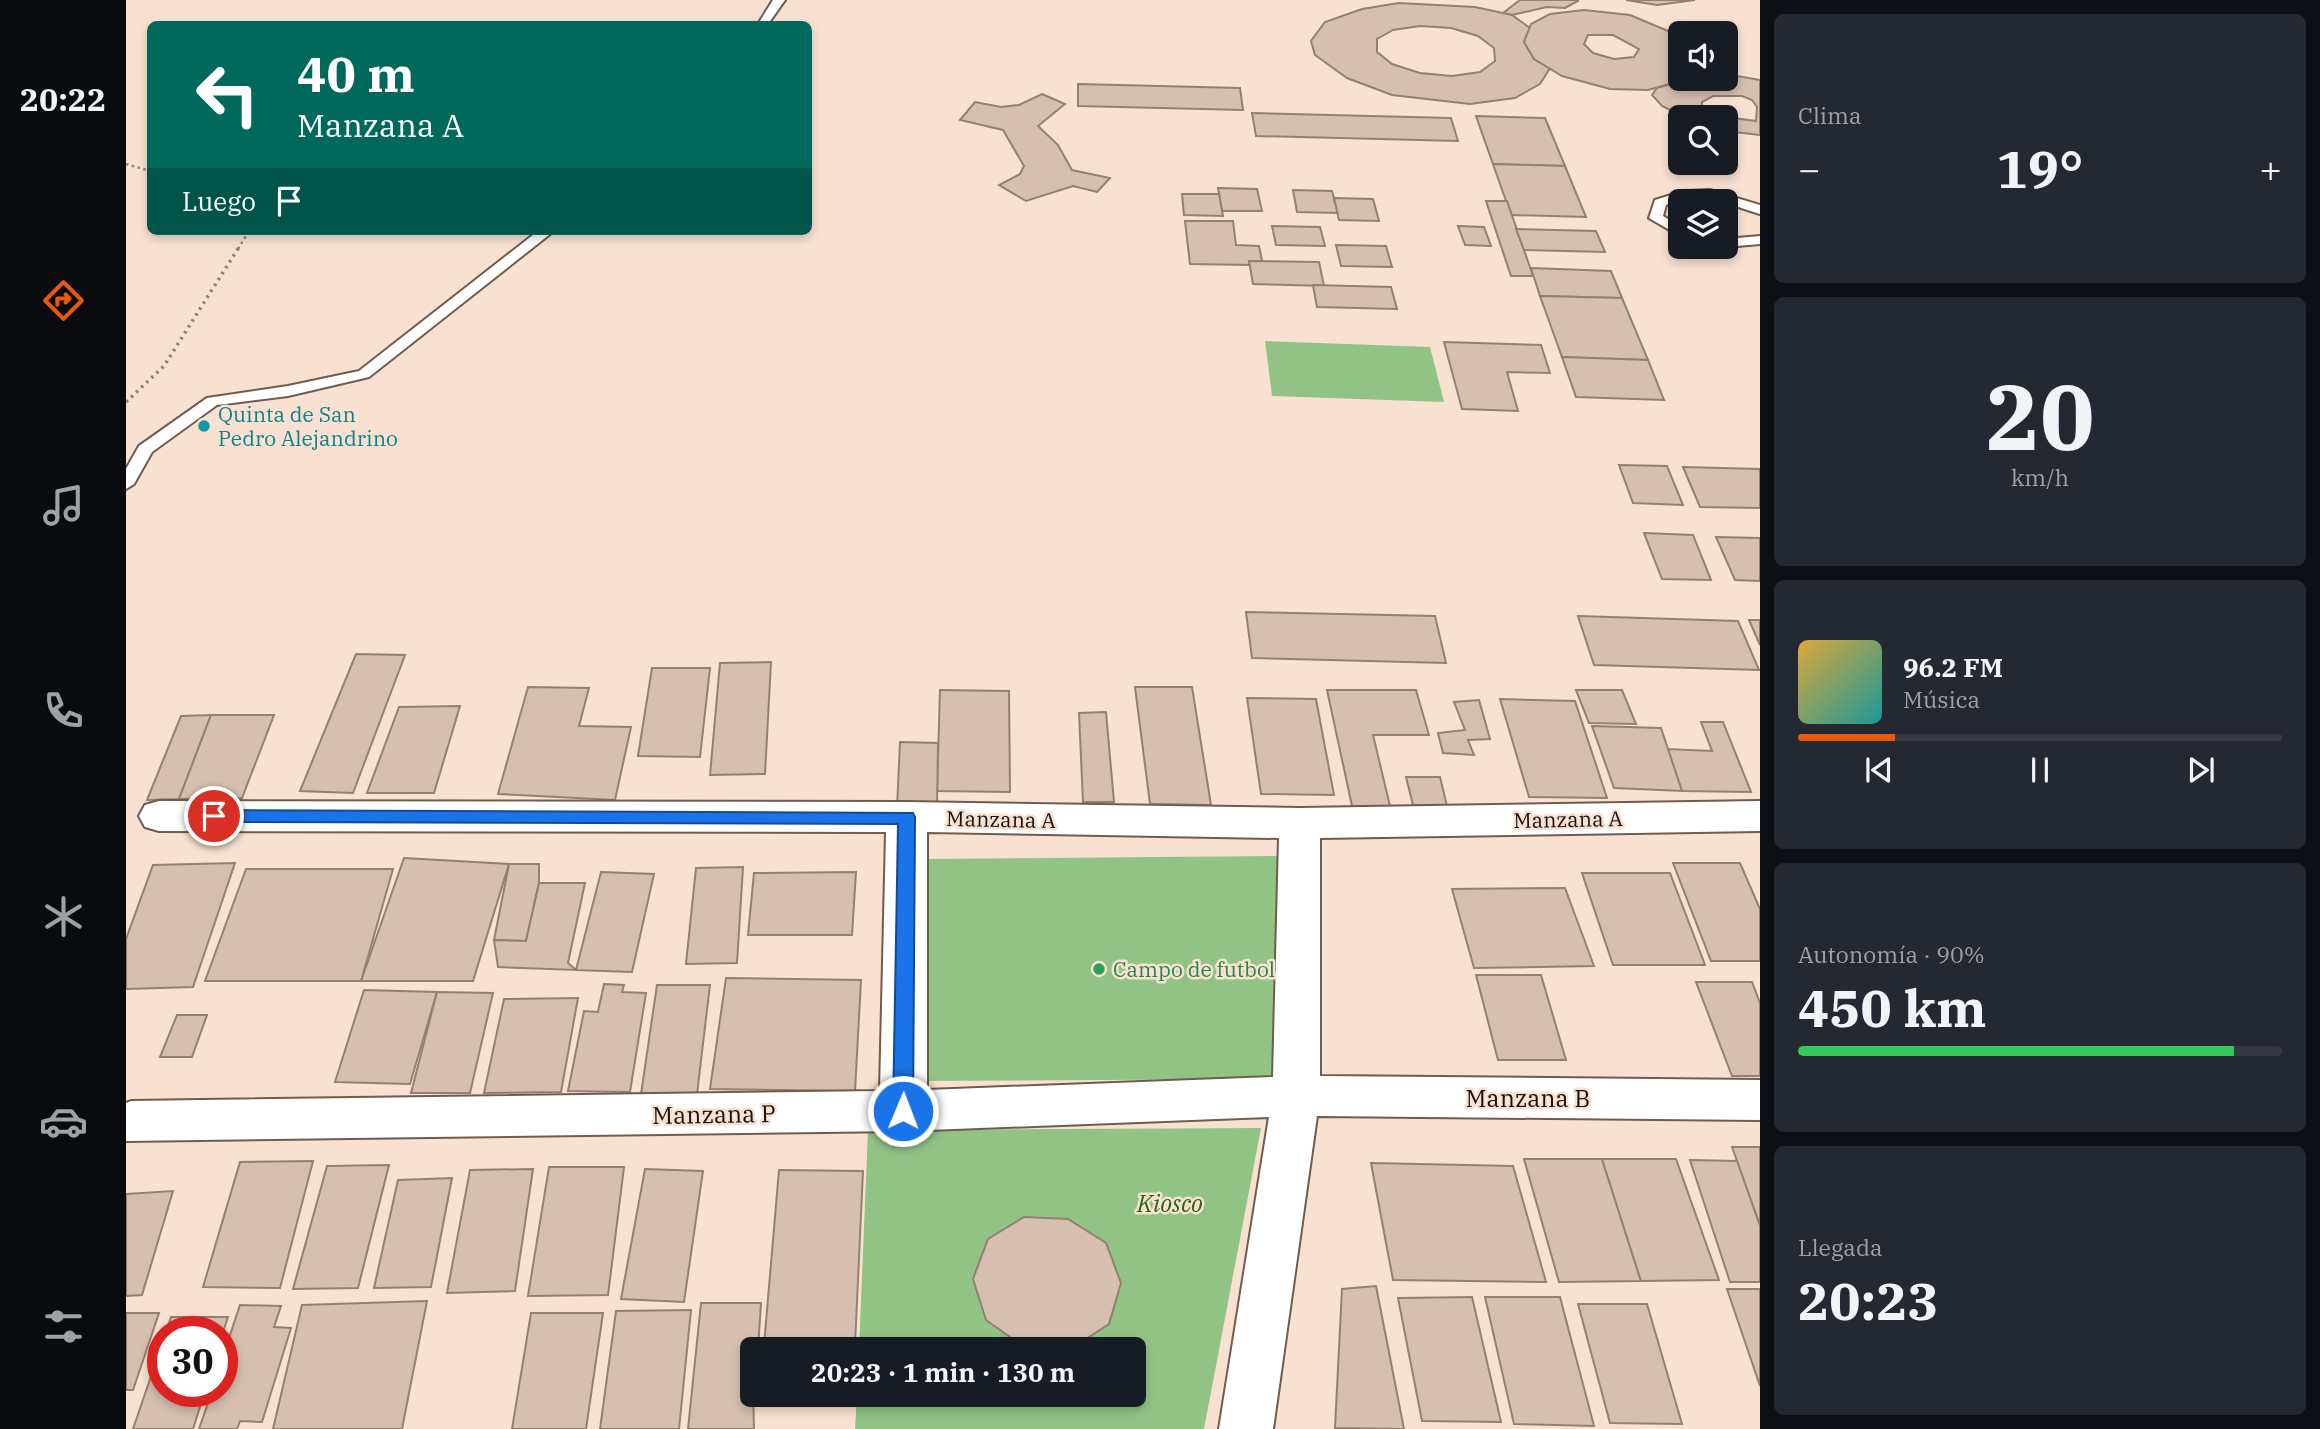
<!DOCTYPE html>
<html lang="es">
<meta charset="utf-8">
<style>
body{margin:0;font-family:"IBM Plex Serif",serif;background:#242831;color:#f1f3f6;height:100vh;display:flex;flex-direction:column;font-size:26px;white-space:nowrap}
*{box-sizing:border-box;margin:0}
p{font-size:23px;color:#9ea1a6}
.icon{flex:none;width:38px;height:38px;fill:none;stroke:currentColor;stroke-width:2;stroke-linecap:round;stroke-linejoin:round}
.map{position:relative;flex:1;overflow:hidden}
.details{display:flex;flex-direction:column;gap:14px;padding:14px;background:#0d0f14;width:560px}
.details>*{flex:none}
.banner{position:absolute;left:21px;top:21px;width:665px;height:214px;border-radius:10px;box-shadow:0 4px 10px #0003;background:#00695c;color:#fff;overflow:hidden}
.buttons{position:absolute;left:1542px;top:21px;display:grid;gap:14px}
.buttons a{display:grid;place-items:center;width:70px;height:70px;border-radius:10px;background:#171b24;box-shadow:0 4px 10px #0003;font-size:35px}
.speed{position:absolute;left:21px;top:1316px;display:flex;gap:14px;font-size:35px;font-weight:700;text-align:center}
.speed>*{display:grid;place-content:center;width:91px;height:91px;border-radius:50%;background:#171b24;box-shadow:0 4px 10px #0003;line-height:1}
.speed .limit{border:10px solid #d22;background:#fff;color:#111}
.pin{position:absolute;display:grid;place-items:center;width:60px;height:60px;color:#fff;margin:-30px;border:4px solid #fff;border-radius:50%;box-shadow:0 2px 7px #0007}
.me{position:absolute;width:77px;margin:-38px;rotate:1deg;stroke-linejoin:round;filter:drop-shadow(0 0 5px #0008)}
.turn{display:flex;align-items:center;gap:24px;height:147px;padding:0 35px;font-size:32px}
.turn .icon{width:91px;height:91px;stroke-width:2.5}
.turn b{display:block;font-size:49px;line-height:60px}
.then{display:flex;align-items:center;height:66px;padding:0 35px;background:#0003;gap:14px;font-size:26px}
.big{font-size:52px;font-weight:700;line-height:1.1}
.details .tile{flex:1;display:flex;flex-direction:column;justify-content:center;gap:10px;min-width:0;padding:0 24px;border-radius:10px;background:#242831}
.details .dial{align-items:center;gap:0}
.dial b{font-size:91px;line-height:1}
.song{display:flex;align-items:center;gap:21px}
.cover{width:84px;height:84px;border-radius:10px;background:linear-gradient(135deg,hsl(40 70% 55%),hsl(180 70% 35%))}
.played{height:7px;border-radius:4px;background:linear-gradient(90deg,#ea580c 20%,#363941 20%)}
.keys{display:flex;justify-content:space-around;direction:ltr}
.heat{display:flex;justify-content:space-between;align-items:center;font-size:38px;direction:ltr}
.charge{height:10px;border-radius:5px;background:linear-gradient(90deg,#34c759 90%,#363941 0)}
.trip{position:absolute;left:614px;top:1337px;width:406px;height:70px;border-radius:10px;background:#171b24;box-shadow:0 4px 10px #0003;font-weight:700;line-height:70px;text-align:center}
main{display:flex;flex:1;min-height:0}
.dock{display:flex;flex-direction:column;width:126px;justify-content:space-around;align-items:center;background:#090b0e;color:#9ea1a6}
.dock .icon{width:49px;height:49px}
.dock .on{color:#ea580c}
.dock b{font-size:32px;color:#f1f3f6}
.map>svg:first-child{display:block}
.green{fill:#91c484;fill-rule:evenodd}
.building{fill:#d6bfaf;stroke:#947f71;stroke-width:2;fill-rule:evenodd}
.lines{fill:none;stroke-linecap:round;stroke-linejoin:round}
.lane-casing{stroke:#705c4e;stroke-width:4}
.street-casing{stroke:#705c4e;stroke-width:4}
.path-far1{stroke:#918175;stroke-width:2.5;stroke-dasharray:2.5 3.5;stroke-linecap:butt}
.path{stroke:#918175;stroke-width:3.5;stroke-dasharray:2.5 4.5;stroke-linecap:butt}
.lane{fill:#fff;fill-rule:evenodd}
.street{fill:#fff;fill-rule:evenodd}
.route{fill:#1a73e8;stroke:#114b97;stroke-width:2}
.culture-dot{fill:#0f9aa8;stroke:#f9e1d1;stroke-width:2.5}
.leisure-dot{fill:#2e9e5b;stroke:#f9e1d1;stroke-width:2.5}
.labels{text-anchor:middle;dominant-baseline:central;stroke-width:5;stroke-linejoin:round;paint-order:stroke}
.culture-label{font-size:21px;fill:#0d838f;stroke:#f9e1d1;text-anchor:start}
.street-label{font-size:21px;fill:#1a130d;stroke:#f9e1d1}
.leisure-label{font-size:21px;fill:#27864d;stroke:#f9e1d1;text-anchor:start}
.near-street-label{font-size:24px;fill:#1a130d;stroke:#f9e1d1}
.near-park-label{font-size:24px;font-style:italic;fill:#2a641a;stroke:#f9e1d1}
</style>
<main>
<nav class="dock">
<b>20:22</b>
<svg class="icon on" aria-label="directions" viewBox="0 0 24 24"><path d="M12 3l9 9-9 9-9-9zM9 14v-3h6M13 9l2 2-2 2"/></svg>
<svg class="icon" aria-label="music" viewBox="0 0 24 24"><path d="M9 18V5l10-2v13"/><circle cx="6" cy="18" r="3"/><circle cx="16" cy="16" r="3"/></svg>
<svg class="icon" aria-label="phone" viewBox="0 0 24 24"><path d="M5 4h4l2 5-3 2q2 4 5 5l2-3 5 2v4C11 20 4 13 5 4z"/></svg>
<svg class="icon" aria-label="climate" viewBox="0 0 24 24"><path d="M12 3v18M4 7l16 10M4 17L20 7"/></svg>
<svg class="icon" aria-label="car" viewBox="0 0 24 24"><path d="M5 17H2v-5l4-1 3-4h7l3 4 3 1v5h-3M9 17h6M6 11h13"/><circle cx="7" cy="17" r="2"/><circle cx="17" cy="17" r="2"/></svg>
<svg class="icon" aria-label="filters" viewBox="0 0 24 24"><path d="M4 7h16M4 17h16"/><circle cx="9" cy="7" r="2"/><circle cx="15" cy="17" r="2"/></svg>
</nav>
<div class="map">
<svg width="1634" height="1429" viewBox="0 0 1634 1429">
<rect width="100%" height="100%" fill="#f9e1d1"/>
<g class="green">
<polygon points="1139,341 1304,347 1318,402 1146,396"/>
<polygon points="1151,856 1153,1079 793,1081 797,859"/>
<path d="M1135,1128l-57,301h-349l2,-34h277v-46h-275l9,-219zM898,1217l44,2 38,24 15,39 -12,42 -37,24 -84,-109z"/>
</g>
<g class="building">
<polygon points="1394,0 1452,0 1452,1 1439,8 1421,7 1386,15 1377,13"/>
<polygon points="1500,0 1569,0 1531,5"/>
<path d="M1273,3l76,4 37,8 18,13 -6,14 10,17 16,9 -10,16 -25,14 -45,6 -78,-9 -45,-17 -32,-23 -4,-14 14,-19 37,-13zM1294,26l31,2 27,8 16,12 1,13 -15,11 -28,4 -32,-3 -28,-9 -15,-12v-13l16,-9z"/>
<path d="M1458,10l46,5 50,21v43h7l-39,11 -38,-1 -48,-13 -28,-17 -10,-17 7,-18 19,-10zM1462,35h25l26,14 -5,8 -20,2 -21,-6 -9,-9z"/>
<polygon points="1600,74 1634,80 1634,135 1600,131 1600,117 1630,121 1631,107 1626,100 1616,96 1587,96 1576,102 1576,107 1599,117 1558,117 1536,106 1526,95 1531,88 1561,79 1600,79"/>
<polygon points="952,84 1114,88 1117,110 952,106"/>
<polygon points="916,94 939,104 912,126 932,145 946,170 984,178 971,192 947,186 900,201 873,185 894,174 898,166 877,130 834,120 849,102 875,107 893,105"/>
<polygon points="1126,113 1325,118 1332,141 1130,136"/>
<polygon points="1350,116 1419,118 1439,166 1367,164"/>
<polygon points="1367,164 1439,166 1460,217 1385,215"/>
<polygon points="1092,188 1131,189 1136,211 1096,211"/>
<polygon points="1167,190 1206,191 1212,213 1171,212"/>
<polygon points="1056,194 1093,194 1097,216 1058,215"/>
<polygon points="1208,198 1247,199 1253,221 1213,220"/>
<polygon points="1360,201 1381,201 1407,276 1385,276"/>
<polygon points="1059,221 1107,221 1110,245 1133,246 1136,261 1123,261 1124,265 1064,264"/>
<polygon points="1146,226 1194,227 1199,246 1150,245"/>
<polygon points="1332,226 1358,227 1365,246 1339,245"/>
<polygon points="1390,229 1470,231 1479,252 1398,250"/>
<polygon points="1210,245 1260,246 1266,267 1215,266"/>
<polygon points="1123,261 1193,262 1198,286 1127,284"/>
<polygon points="1405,268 1485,271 1496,298 1414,296"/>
<polygon points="1187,285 1265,287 1271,309 1191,307"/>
<polygon points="1414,296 1496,298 1522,360 1436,357"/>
<polygon points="1318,342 1415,345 1424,373 1381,372 1392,411 1336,409"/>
<polygon points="1436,357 1522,360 1538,400 1450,397"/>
<polygon points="1493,465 1541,466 1557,505 1507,503"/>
<polygon points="1557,467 1634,469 1634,508 1574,507"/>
<polygon points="1518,533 1567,535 1585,580 1536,579"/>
<polygon points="1590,537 1634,538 1634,581 1609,580"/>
<polygon points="1120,612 1309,616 1320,663 1126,658"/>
<polygon points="1452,616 1612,621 1633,670 1468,665"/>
<polygon points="1623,620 1634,620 1634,645"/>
<polygon points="230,654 279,655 227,793 174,791"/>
<polygon points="645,662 639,774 584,775 594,663"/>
<polygon points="526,668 584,668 574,757 512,756"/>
<polygon points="402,687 463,688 453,726 505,727 489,800 372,794"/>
<polygon points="1009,687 1066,687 1085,805 1024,804"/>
<polygon points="814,690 883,691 884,792 811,791"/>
<polygon points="1201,690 1290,690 1303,735 1247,735 1264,806 1226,806"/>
<polygon points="1450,690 1496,690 1510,724 1463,723"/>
<polygon points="1121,698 1190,699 1208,795 1135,794"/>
<polygon points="1374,699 1449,701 1481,798 1403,797"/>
<polygon points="1353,700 1364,739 1342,740 1348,755 1317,753 1312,733 1339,730 1328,702"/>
<polygon points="334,706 308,793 241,793 273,707"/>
<polygon points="980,712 988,802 957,802 953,713"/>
<polygon points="85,715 53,799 21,800 55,716"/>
<polygon points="85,715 148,715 116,798 53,799"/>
<polygon points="1575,722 1597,722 1625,792 1556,791 1541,749 1586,751"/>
<polygon points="1466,726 1535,728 1556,791 1488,788"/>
<polygon points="774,742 812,743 811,809 771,808"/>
<polygon points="1280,777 1314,777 1321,806 1287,805"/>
<polygon points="278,858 383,864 347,981 235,981"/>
<polygon points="109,863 67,987 0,989 0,939 27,865"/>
<polygon points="1547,863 1614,863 1634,909 1634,961 1585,961"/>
<polygon points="383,864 413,864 413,883 400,941 368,940"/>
<polygon points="617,867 611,963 560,964 570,868"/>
<polygon points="120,869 267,869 235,981 79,981"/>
<polygon points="475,872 528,874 506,972 450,970"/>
<polygon points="730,872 726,935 622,935 628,873"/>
<polygon points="1456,873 1544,873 1579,965 1487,965"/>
<polygon points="413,883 459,883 442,963 450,970 372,967 368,940 400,941"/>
<polygon points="1439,888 1468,966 1348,968 1326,889"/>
<polygon points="1350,975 1415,975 1440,1060 1372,1060"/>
<polygon points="600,978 735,980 729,1091 584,1089"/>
<polygon points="1570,982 1626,982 1634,1003 1634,1076 1606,1076"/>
<polygon points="478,984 498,985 496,992 520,993 504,1092 442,1091 458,1011 472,1012"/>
<polygon points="531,985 584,985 571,1094 515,1094"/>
<polygon points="238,990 311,992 284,1084 209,1082"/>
<polygon points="311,992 367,993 344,1093 285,1093"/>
<polygon points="452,998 435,1092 358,1093 378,999"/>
<polygon points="51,1015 81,1015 66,1057 34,1057"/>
<polygon points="1606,1147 1634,1147 1634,1226 1611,1161"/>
<polygon points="1398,1159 1476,1159 1515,1281 1433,1282"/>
<polygon points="1476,1159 1550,1159 1593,1280 1515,1281"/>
<polygon points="1564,1160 1611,1161 1634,1226 1634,1282 1604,1282"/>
<polygon points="187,1161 154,1288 77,1287 114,1162"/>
<polygon points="1245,1163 1387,1166 1420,1282 1267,1280"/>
<polygon points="263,1165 232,1288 167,1289 201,1166"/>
<polygon points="423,1167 498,1167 482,1295 402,1296"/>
<polygon points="407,1169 389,1291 321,1293 344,1170"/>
<polygon points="519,1169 577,1171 558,1302 495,1299"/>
<polygon points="653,1170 737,1171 729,1345 638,1345"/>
<polygon points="326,1178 305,1287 248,1288 272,1180"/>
<polygon points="47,1191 16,1295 0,1296 0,1194"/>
<polygon points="898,1217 942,1219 980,1243 995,1283 983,1324 946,1348 898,1347 860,1320 847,1279 862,1239"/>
<polygon points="1250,1286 1278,1429 1209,1428 1216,1289"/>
<polygon points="1601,1289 1634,1289 1634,1386"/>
<polygon points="1346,1297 1375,1422 1296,1421 1272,1298"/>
<polygon points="1359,1297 1434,1297 1468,1426 1388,1424"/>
<polygon points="301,1301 276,1429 147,1429 176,1305"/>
<polygon points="575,1303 635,1303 632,1349 626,1349 628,1429 562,1429"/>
<polygon points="1452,1304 1521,1304 1556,1424 1484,1423"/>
<polygon points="114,1305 155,1306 148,1327 165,1328 136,1422 114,1421 111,1429 73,1429 86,1391 96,1391 96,1359"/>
<polygon points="565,1310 553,1429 474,1429 490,1311"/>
<polygon points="0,1313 33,1313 7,1390 0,1390"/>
<polygon points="405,1313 477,1313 460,1429 386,1429"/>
<polygon points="45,1317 102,1317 96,1335 96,1332 40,1332"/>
<polygon points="37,1341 37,1391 79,1391 67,1429 7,1429"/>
</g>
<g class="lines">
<g class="lane-casing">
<g id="lane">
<polygon points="647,0 659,0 642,24 632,24"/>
<path d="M1584,190l50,15v9c-36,-10 -55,-26 -94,-9l-3,11 17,10v10l-31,-18 6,-18 29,-9z"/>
<polygon points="412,231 428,231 243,377 162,396 91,405 26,452 8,484 0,489 0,469 13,446 81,398 162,386 233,371"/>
<polygon points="1634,236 1634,244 1600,247 1598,247 1600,239"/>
</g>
</g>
<g class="street-casing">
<path id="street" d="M33,801l748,1 393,6 460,-7v30l-440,7v238l440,4v40l-443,-4 -44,313h-54l50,-312 -366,14 -777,10v-38l5,-2 749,-10 6,-259 -727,-1 -14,-4 -6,-11 6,-11zM801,832l352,6 -6,239 -346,13z"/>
</g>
<g class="path-far1">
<polyline points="0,164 24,171"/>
<polyline points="112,249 123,231"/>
</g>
<polyline class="path" points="0,402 38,366 113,247"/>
<use href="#lane" class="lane"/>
<use href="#street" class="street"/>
</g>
<polygon class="route" points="88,810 787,813 789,817 787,1111 784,1117 777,1120 770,1117 767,1111 772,824 88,822 80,816"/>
<circle class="culture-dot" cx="78" cy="426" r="7"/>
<circle class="leisure-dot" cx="973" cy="969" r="7"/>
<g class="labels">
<g class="culture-label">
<text x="92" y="414">Quinta de San<tspan x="92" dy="24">Pedro Alejandrino</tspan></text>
</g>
<g class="street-label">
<text transform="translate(875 819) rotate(1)">Manzana A</text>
<text transform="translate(1442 819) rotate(-1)">Manzana A</text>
</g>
<g class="leisure-label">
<text x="987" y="969">Campo de futbol</text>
</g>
<g class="near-street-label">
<text x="1402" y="1098">Manzana B</text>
<text transform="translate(588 1114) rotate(-1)">Manzana P</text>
</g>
<g class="near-park-label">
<text x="1044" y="1203">Kiosco</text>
</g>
</g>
</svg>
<div class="buttons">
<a><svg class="icon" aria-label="sound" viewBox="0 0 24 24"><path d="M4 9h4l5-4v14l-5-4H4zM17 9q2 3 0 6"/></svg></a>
<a><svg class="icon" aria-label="search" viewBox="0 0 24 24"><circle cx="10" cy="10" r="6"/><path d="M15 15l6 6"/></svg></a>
<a><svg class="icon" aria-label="layers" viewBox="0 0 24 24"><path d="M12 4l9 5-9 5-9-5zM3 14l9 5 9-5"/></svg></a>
</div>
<div class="speed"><div class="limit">30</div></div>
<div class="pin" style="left:88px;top:816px;background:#d93025"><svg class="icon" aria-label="arrive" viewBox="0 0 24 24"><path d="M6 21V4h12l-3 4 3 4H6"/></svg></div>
<svg class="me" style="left:777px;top:1111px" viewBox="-20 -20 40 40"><circle r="17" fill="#1a73e8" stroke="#fff" stroke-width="3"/><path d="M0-11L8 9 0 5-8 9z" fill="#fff"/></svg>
<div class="trip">20:23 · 1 min · 130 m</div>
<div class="banner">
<div class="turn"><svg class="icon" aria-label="left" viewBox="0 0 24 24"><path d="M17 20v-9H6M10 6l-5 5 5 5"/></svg><div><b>40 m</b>Manzana A</div></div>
<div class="then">Luego<svg class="icon" aria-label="arrive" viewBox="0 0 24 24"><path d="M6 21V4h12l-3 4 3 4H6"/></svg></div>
</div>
</div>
<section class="details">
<div class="tile"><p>Clima</p>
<div class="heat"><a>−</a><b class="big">19°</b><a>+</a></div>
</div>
<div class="tile dial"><b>20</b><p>km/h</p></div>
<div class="tile">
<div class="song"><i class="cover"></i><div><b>96.2 FM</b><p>Música</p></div></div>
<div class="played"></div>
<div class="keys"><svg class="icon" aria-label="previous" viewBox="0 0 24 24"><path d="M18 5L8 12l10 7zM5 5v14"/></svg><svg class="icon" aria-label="pause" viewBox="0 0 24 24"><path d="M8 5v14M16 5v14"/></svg><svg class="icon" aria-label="next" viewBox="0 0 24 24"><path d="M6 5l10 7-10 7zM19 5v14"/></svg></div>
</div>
<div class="tile"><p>Autonomía · 90%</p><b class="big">450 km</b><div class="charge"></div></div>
<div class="tile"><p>Llegada</p><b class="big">20:23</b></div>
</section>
</main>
